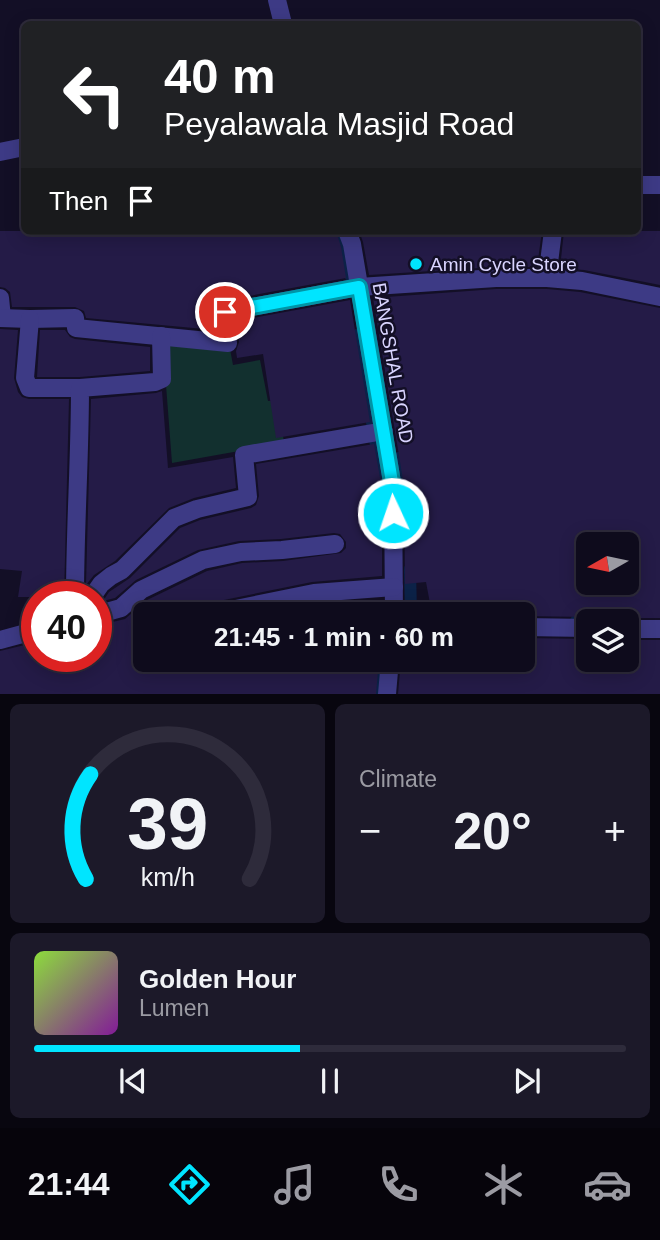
<!DOCTYPE html>
<meta charset="utf-8">
<style>
body{margin:0;font-family:Arial,sans-serif;background:#1c1929;color:#f1f3f6;height:100vh;display:flex;flex-direction:column;font-size:26px;white-space:nowrap}
*{box-sizing:border-box;margin:0}
p{font-size:23px;color:#9b9ba3}
.icon{flex:none;width:38px;height:38px;fill:none;stroke:currentColor;stroke-width:2;stroke-linecap:round;stroke-linejoin:round}
.map{position:relative;height:694px;overflow:hidden}
.details{display:flex;flex-direction:column;gap:10px;padding:10px;background:#08060f;flex:1}
.details>*{flex:none}
.top-card{position:absolute;left:21px;top:21px;width:620px;height:214px;border-radius:10px;box-shadow:0 4px 18px #0003,0 0 0 2px #2e2b3b;background:#202124;color:#fff;overflow:hidden}
.needle{width:46px;rotate:261deg}
.buttons{position:absolute;left:576px;top:532px;display:grid;gap:14px}
.buttons a{display:grid;place-items:center;width:63px;height:63px;border-radius:10px;background:#0e0b1c;box-shadow:0 4px 18px #0003,0 0 0 2px #2e2b3b;font-size:35px}
.speed{position:absolute;left:21px;top:581px;display:flex;gap:14px;font-size:35px;font-weight:700;text-align:center}
.speed>*{display:grid;place-content:center;width:91px;height:91px;border-radius:50%;background:#0e0b1c;box-shadow:0 4px 18px #0003,0 0 0 2px #2e2b3b;line-height:1}
.speed .limit{border:10px solid #d22;background:#fff;color:#111}
.pin{position:absolute;display:grid;place-items:center;width:60px;height:60px;color:#fff;margin:-30px;border:4px solid #fff;border-radius:50%;box-shadow:0 2px 7px #0007}
.me{position:absolute;width:77px;margin:-38px;rotate:357deg;stroke-linejoin:round;filter:drop-shadow(0 0 5px #0008)}
.turn{display:flex;align-items:center;gap:24px;height:147px;padding:0 28px;font-size:32px}
.turn .icon{width:91px;height:91px;stroke-width:2.5}
.turn b{display:block;font-size:49px;line-height:60px}
.then{display:flex;align-items:center;height:66px;padding:0 28px;background:#0003;gap:14px;font-size:26px}
.big{font-size:52px;font-weight:600;line-height:1.1}
.details .widget{flex:1;display:flex;flex-direction:column;justify-content:center;gap:10px;min-width:0;padding:0 24px;border-radius:10px;background:#1c1929}
.details .dial{align-items:center;gap:0}
.dial svg{height:182px;overflow:visible;fill:none;stroke:#2e2b3b;stroke-width:7;stroke-linecap:round;text-anchor:middle}
.dial text{fill:#f1f3f6;stroke:none}
.song{display:flex;align-items:center;gap:21px}
.cover{width:84px;height:84px;border-radius:10px;background:linear-gradient(135deg,hsl(90 70% 55%),hsl(290 70% 35%))}
.played{height:7px;border-radius:4px;background:linear-gradient(90deg,#00e5ff 45%,#2e2b3b 45%)}
.keys{display:flex;justify-content:space-around;direction:ltr}
.heat{display:flex;justify-content:space-between;align-items:center;font-size:38px;direction:ltr}
.details .tiles{flex:1;display:grid;gap:10px;grid-template-columns:1fr 1fr}
.widget:last-child{grid-column:span 2}
.trip{position:absolute;left:133px;top:602px;width:402px;height:70px;border-radius:10px;background:#0e0b1c;box-shadow:0 4px 18px #0003,0 0 0 2px #2e2b3b;font-weight:600;line-height:70px;text-align:center}
.menu{display:flex;height:112px;justify-content:space-around;align-items:center;background:#06040b;color:#9b9ba3}
.menu .icon{width:49px;height:49px}
.menu .on{color:#00e5ff}
.menu b{font-size:32px;color:#f1f3f6}
.map>svg:first-child{display:block}
.green{fill:#12302f}
.lines{fill:none;stroke-linecap:round;stroke-linejoin:round}
.stream{stroke:#0c2248;stroke-width:12}
.building{fill:#241b47;fill-rule:evenodd}
.minor{stroke:#3d3a85;stroke-width:18}
.route-casing{stroke:#0095a6;stroke-width:18}
.route{stroke:#00e5ff;stroke-width:12}
.poi-dot{fill:#00e5ff;stroke:#130f26;stroke-width:2.5}
.labels{text-anchor:middle;dominant-baseline:central;stroke-width:5;stroke-linejoin:round;paint-order:stroke}
.poi-label{font-size:19px;fill:#d9d4ff;stroke:#130f26;text-anchor:start}
.street-label{font-size:19px;fill:#d9d4ff;stroke:#130f26}
</style>
<div class="map">
<svg width="660" height="694" viewBox="0 0 660 694">
<rect width="100%" height="100%" fill="#130f26"/>
<polygon class="green" points="167,345 230,349 233,365 260,360 268,401 278,400 284,443 172,463 166,385"/>
<g class="lines">
<g class="stream">
<polyline points="338,231 350,275"/>
<polyline points="359,334 366,388 384,491 385,510"/>
<polyline points="399,458 406,502"/>
<polyline points="410,569 411,614"/>
<polyline points="411,612 434,614"/>
<polyline points="576,621 606,621"/>
<polyline points="376,694 380,660"/>
</g>
</g>
<g class="building">
<polygon points="0,231 336,231 341,247 346,278 222,301 217,304 214,308 215,330 86,318 84,311 75,307 12,307 10,292 5,288 0,287"/>
<polygon points="359,231 542,231 537,267 495,267 369,275 363,242"/>
<polygon points="564,231 660,231 660,285 584,270 560,268"/>
<path d="M496,289h51l33,3 80,16v310h-34l-8,3h-21l-9,-4 -65,-1v-2h-91l-6,-32 -21,2 -1,-98 -31,-188zM588,544h38v39h-38z"/>
<polygon points="350,300 370,422 276,438 263,354 237,358 236,351 239,342 237,321"/>
<polygon points="0,329 18,330 14,378 18,392 22,397 29,399 69,399 64,597 18,597 22,571 0,569"/>
<polygon points="40,330 65,330 70,337 75,339 150,347 150,371 80,377 37,377"/>
<polygon points="162,391 168,468 233,457 236,488 194,498 169,508 115,561 94,575 86,585 91,399 156,393"/>
<polygon points="374,444 382,489 382,576 312,582 209,603 203,606 200,614 145,614 145,660 379,660 376,694 0,694 0,651 37,642 37,656 96,656 96,626 125,619 147,600 207,571 242,563 283,561 341,553 346,548 346,542 340,534 334,533 281,539 239,541 198,550 136,580 115,598 103,601 109,592 130,578 180,528 200,520 251,508 256,505 259,496 256,464"/>
<polygon points="369,600 368,614 267,614 316,604"/>
<polygon points="523,638 588,639 588,660 626,660 626,640 660,640 660,694 398,694 401,660 523,660"/>
</g>
<g class="lines">
<g class="minor">
<polyline points="277,0 283,24"/>
<polyline points="0,152 24,147"/>
<polyline points="637,185 660,185"/>
<polyline points="347,231 352,244 393,488 394,614"/>
<polyline points="547,278 553,231"/>
<polyline points="0,298 2,318"/>
<polyline points="0,318 30,319 75,318 76,328 228,343 225,312 359,287 496,278 547,278 582,281 660,297"/>
<polyline points="30,319 25,378 29,388 80,388"/>
<path d="M75,597c0,-70 5,-139 5,-209l75,-6 7,-3 -1,-43"/>
<polyline points="92,597 101,584 111,576 122,570 174,518 197,509 248,497 244,455 384,431"/>
<polyline points="211,614 314,593 394,587"/>
<polyline points="96,615 121,608 141,590 203,560 241,552 282,550 335,544"/>
<polyline points="523,627 588,628"/>
<polyline points="626,629 660,629"/>
<polyline points="0,640 37,630"/>
<polyline points="387,694 390,660"/>
</g>
</g>
<g class="lines">
<g class="route-casing">
<polyline id="route" points="225,312 359,287 393,488 393,513"/>
</g>
<use href="#route" class="route"/>
</g>
<circle class="poi-dot" cx="416" cy="264" r="7"/>
<g class="labels">
<g class="poi-label">
<text x="430" y="264">Amin Cycle Store</text>
</g>
<g class="street-label">
<text transform="translate(393 363) rotate(80)">BANGSHAL ROAD</text>
</g>
</g>
</svg>
<div class="buttons">
<a><svg class="needle" viewBox="-14 -14 28 28"><path d="M0-13l5 13h-10z" fill="#e53935"/><path d="M0 13l5-13h-10z" fill="#9b9ba3"/></svg></a>
<a><svg class="icon" aria-label="layers" viewBox="0 0 24 24"><path d="M12 4l9 5-9 5-9-5zM3 14l9 5 9-5"/></svg></a>
</div>
<div class="speed"><div class="limit">40</div></div>
<div class="pin" style="left:225px;top:312px;background:#d93025"><svg class="icon" aria-label="arrive" viewBox="0 0 24 24"><path d="M6 21V4h12l-3 4 3 4H6"/></svg></div>
<svg class="me" style="left:393px;top:513px" viewBox="-20 -20 40 40"><circle r="17" fill="#00e5ff" stroke="#fff" stroke-width="3"/><path d="M0-11L8 9 0 5-8 9z" fill="#fff"/></svg>
<div class="trip">21:45 · 1 min · 60 m</div>
<div class="top-card">
<div class="turn"><svg class="icon" aria-label="left" viewBox="0 0 24 24"><path d="M17 20v-9H6M10 6l-5 5 5 5"/></svg><div><b>40 m</b>Peyalawala Masjid Road</div></div>
<div class="then">Then<svg class="icon" aria-label="arrive" viewBox="0 0 24 24"><path d="M6 21V4h12l-3 4 3 4H6"/></svg></div>
</div>
</div>
<section class="details">
<div class="tiles">
<div class="widget dial"><svg viewBox="0 0 100 80">
<path d="M14 69A42 42 0 1 1 86 69"/>
<path d="M14 69A42 42 0 0 1 16 23" stroke="#00e5ff"/>
<text x="50" y="56" font-size="32" font-weight="700">39</text>
<text x="50" y="72" font-size="11">km/h</text>
</svg></div>
<div class="widget"><p>Climate</p>
<div class="heat"><a>−</a><b class="big">20°</b><a>+</a></div>
</div>
<div class="widget">
<div class="song"><i class="cover"></i><div><b>Golden Hour</b><p>Lumen</p></div></div>
<div class="played"></div>
<div class="keys"><svg class="icon" aria-label="previous" viewBox="0 0 24 24"><path d="M18 5L8 12l10 7zM5 5v14"/></svg><svg class="icon" aria-label="pause" viewBox="0 0 24 24"><path d="M8 5v14M16 5v14"/></svg><svg class="icon" aria-label="next" viewBox="0 0 24 24"><path d="M6 5l10 7-10 7zM19 5v14"/></svg></div>
</div>
</div>
</section>
<nav class="menu">
<b>21:44</b>
<svg class="icon on" aria-label="directions" viewBox="0 0 24 24"><path d="M12 3l9 9-9 9-9-9zM9 14v-3h6M13 9l2 2-2 2"/></svg>
<svg class="icon" aria-label="music" viewBox="0 0 24 24"><path d="M9 18V5l10-2v13"/><circle cx="6" cy="18" r="3"/><circle cx="16" cy="16" r="3"/></svg>
<svg class="icon" aria-label="phone" viewBox="0 0 24 24"><path d="M5 4h4l2 5-3 2q2 4 5 5l2-3 5 2v4C11 20 4 13 5 4z"/></svg>
<svg class="icon" aria-label="climate" viewBox="0 0 24 24"><path d="M12 3v18M4 7l16 10M4 17L20 7"/></svg>
<svg class="icon" aria-label="car" viewBox="0 0 24 24"><path d="M5 17H2v-5l4-1 3-4h7l3 4 3 1v5h-3M9 17h6M6 11h13"/><circle cx="7" cy="17" r="2"/><circle cx="17" cy="17" r="2"/></svg>
</nav>
